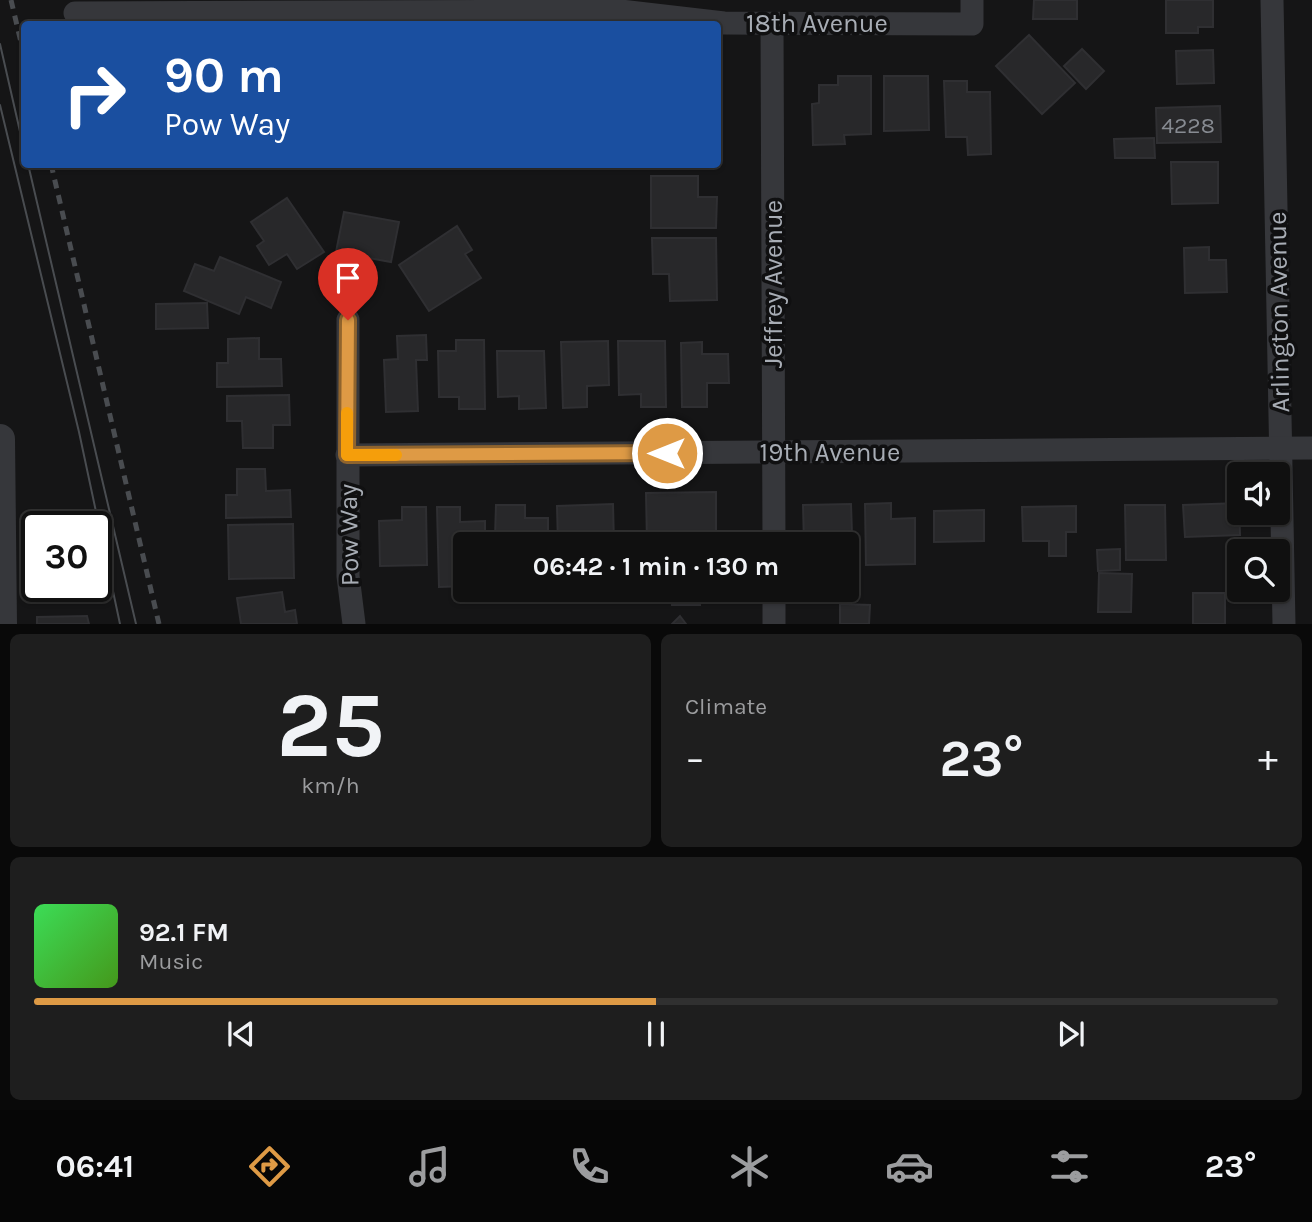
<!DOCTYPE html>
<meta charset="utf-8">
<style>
body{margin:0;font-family:Karla,sans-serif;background:#1e1e1e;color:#f1f3f6;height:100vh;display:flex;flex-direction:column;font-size:26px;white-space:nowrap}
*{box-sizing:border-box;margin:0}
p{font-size:23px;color:#9c9d9f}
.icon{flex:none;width:38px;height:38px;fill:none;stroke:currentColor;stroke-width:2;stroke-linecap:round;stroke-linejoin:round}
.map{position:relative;height:624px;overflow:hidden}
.details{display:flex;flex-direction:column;gap:10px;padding:10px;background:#090909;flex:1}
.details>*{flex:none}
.hud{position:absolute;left:21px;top:21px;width:700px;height:147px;border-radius:7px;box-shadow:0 2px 5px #0004,0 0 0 2px #303030;background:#1a4fa0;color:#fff;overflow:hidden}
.controls{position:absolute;left:1227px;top:462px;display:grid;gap:14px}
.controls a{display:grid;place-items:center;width:63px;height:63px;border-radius:7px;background:#101010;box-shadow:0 2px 5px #0004,0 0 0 2px #303030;font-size:35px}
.speed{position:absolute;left:21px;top:511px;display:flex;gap:14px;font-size:35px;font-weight:700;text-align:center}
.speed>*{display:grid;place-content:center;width:91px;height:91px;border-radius:50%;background:#101010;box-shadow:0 2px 5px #0004,0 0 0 2px #303030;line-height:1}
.speed .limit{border:4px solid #111;border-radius:10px;background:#fff;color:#111}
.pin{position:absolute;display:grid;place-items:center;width:60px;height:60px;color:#fff;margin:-72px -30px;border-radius:50% 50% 50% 0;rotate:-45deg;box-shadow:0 0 7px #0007}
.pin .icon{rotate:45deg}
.me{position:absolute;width:77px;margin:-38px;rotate:270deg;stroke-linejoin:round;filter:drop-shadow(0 0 5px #0008)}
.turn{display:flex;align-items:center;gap:24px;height:147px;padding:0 28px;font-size:32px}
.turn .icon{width:91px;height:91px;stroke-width:2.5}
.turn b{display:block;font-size:49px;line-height:60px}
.big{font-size:52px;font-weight:700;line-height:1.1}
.details .card{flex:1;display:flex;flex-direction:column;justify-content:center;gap:10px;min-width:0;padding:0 24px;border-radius:10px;background:#1e1e1e}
.details .dial{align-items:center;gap:0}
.dial b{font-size:91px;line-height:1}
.song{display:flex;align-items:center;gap:21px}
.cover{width:84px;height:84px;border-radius:10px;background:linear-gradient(135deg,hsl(130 70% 55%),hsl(100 70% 35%))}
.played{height:7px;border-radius:4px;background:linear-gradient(90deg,#de9a45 50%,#303030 50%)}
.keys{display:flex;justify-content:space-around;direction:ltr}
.heat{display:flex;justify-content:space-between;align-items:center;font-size:38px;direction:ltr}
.details .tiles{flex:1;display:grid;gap:10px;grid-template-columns:1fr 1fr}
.card:last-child{grid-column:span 2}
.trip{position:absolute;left:453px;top:532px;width:406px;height:70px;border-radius:7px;background:#101010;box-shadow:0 2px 5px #0004,0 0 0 2px #303030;font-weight:700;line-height:70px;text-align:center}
.dock{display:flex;height:112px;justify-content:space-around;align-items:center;background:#060606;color:#9c9d9f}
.dock .icon{width:49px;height:49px}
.dock .current{color:#de9a45}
.dock b{font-size:32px;color:#f1f3f6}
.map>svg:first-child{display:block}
.building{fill:#28282a;stroke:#2f2f32;stroke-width:2}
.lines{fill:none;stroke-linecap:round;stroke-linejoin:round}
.minor{stroke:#36373b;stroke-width:23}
.tertiary{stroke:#36373b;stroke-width:30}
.tram{stroke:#494c50;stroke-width:2}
.rail{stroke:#494c50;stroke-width:5;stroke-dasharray:9 7;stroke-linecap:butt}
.route-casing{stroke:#90642d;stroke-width:18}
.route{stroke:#de9a45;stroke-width:12}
.slow{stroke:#f59e0b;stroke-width:12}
.labels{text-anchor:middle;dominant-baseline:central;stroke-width:7;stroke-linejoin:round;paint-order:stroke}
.number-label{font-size:23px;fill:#878b92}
.street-label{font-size:26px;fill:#a8adb5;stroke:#101011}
</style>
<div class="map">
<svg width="1312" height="624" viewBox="0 0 1312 624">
<rect width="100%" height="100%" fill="#151516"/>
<g class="building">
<polygon points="1034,0 1077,0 1077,19 1033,19"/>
<polygon points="1166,0 1213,0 1213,27 1198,27 1198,33 1166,33"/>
<polygon points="1029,35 1075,83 1042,114 996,66"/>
<polygon points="1082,49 1104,71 1086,89 1064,66"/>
<polygon points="1213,50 1214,83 1177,84 1176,51"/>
<polygon points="838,76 871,76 871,134 844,135 845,144 813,145 812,104 819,103 819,85 838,85"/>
<polygon points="884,76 928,76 929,130 884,131"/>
<polygon points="944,81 967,81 967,92 990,92 991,154 968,155 967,137 946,137"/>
<rect x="718" y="99" width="4" height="43"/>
<polygon points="1220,106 1221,142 1157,143 1156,108"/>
<polygon points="1154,138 1155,158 1115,158 1114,139"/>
<polygon points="1171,162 1218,162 1218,203 1172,204"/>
<polygon points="651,176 698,176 698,197 717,197 716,228 651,228"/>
<polygon points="287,198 324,252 297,269 287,254 269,265 257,246 264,241 251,222"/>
<polygon points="344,212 399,222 391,262 336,252"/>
<polygon points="457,226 472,250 465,254 481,278 429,311 399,265"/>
<polygon points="652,238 716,238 717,300 670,301 669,274 653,274"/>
<polygon points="1209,247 1209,260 1226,260 1227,292 1185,293 1184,248"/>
<polygon points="220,257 281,282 271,308 246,297 239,314 184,291 195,264 214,271"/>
<polygon points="207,303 208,328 156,329 156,304"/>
<polygon points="426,335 427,360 416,360 418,411 386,412 384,360 398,359 397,336"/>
<polygon points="259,338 259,359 281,359 282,386 217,387 217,363 228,363 228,339"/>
<polygon points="456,340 484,340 485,409 459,409 459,397 439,397 438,351 456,351"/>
<polygon points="608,341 609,385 587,386 587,407 563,408 561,342"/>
<polygon points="618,341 665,341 666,407 641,407 641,394 619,395"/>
<polygon points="702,342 702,354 728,354 729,383 707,383 707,407 682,407 681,343"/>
<polygon points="497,351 544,351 546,408 519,409 519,396 498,397"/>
<polygon points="289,395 290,425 273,425 273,448 243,448 242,421 227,421 227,396"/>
<polygon points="237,469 265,469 266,491 290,490 291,517 226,518 226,495 237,495"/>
<polygon points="716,492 716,541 647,542 646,493"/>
<polygon points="891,503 891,519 915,518 915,564 866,565 865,504"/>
<polygon points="1239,503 1240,535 1185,537 1183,505"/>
<polygon points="613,504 614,544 558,544 557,506"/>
<polygon points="851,504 854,596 805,597 805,590 847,590 847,544 804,544 803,505"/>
<polygon points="496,505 525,505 525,518 548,518 548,544 502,544 502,537 495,537"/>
<polygon points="1125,505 1165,505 1166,560 1126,560"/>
<polygon points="1076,506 1076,532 1066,532 1066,556 1049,556 1049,541 1023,541 1022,507"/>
<polygon points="402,507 426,507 427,565 380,566 379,521 402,520"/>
<polygon points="437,507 460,507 460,522 485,521 485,544 466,544 466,586 439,587"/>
<polygon points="984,510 984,541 934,542 934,511"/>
<polygon points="293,524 294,578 229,579 228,525"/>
<polygon points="1120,549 1120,570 1098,571 1097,550"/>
<polygon points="1099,573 1132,574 1131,612 1098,612"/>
<polygon points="558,590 578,590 579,596 558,596"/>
<polygon points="671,590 699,590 700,605 672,605"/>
<polygon points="282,592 285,612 295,610 297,624 241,624 237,598"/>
<rect x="1193" y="593" width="32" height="31"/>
<polygon points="840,604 870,605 869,624 840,624"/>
<polygon points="87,616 89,624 37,624 37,617"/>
<polygon points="680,616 686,624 672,624"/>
</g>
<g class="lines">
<g class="minor">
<polyline points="1272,0 1284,624"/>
<polyline points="75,13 621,11 724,23 972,24 972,0"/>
<polyline points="772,24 774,544"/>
<polyline points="348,320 348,576 354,624"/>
<polyline points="347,455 1312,448"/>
<polyline points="774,590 774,624"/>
</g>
<polyline class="tertiary" points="0,439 2,624"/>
<g class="tram">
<polyline points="0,44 24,149"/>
<polyline points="0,105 79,432 120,624"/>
<polyline points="28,164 136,624"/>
</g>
<g class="rail">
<polyline points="11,0 24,55"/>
<polyline points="51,164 159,624"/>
</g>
</g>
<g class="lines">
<g class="route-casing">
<polyline id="route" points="348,320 347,455 667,453"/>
</g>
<use href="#route" class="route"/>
<polyline class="slow" points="347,413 347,455 396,455"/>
</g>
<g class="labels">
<g class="number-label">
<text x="1188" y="125">4228</text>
</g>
<g class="street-label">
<text x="817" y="23">18th Avenue</text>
<text transform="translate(773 284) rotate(-90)">Jeffrey Avenue</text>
<text transform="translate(1279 312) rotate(-91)">Arlington Avenue</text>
<text x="830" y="452">19th Avenue</text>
<text transform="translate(349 535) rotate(-91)">Pow Way</text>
</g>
</g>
</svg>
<div class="controls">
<a><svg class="icon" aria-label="sound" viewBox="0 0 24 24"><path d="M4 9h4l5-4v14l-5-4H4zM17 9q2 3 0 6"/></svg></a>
<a><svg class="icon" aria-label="search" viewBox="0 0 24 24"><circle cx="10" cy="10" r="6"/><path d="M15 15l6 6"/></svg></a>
</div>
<div class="speed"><div class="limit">30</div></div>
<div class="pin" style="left:348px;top:320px;background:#d93025"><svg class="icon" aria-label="arrive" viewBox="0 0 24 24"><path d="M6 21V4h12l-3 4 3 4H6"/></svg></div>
<svg class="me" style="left:667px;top:453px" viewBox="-20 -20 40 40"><circle r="17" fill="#de9a45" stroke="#fff" stroke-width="3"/><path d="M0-11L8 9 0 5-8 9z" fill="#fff"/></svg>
<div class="trip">06:42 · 1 min · 130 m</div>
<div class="hud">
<div class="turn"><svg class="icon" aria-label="right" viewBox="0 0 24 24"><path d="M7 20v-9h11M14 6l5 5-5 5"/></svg><div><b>90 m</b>Pow Way</div></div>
</div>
</div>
<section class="details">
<div class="tiles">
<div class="card dial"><b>25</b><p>km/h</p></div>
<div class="card"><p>Climate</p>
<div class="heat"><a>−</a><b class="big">23°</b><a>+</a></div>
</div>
<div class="card">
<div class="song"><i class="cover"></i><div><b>92.1 FM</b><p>Music</p></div></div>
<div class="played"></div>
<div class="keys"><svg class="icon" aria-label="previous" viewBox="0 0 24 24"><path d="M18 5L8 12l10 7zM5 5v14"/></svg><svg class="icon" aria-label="pause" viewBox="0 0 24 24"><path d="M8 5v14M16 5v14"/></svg><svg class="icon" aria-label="next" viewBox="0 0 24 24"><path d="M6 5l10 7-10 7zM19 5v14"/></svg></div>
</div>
</div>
</section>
<nav class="dock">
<b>06:41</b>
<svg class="icon current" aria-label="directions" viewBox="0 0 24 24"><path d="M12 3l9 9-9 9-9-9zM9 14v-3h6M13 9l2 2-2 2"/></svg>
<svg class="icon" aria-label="music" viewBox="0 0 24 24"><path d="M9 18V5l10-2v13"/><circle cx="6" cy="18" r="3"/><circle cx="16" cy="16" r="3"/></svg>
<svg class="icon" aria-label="phone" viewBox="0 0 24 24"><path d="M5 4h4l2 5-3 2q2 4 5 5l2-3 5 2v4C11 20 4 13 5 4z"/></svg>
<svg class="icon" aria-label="climate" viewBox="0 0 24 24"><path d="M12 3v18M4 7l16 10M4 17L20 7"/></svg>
<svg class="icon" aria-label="car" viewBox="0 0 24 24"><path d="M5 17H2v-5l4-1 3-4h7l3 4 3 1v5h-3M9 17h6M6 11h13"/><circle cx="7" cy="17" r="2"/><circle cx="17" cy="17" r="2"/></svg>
<svg class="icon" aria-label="filters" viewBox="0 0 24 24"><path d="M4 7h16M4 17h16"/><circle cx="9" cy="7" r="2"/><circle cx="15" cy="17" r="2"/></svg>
<b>23°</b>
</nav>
